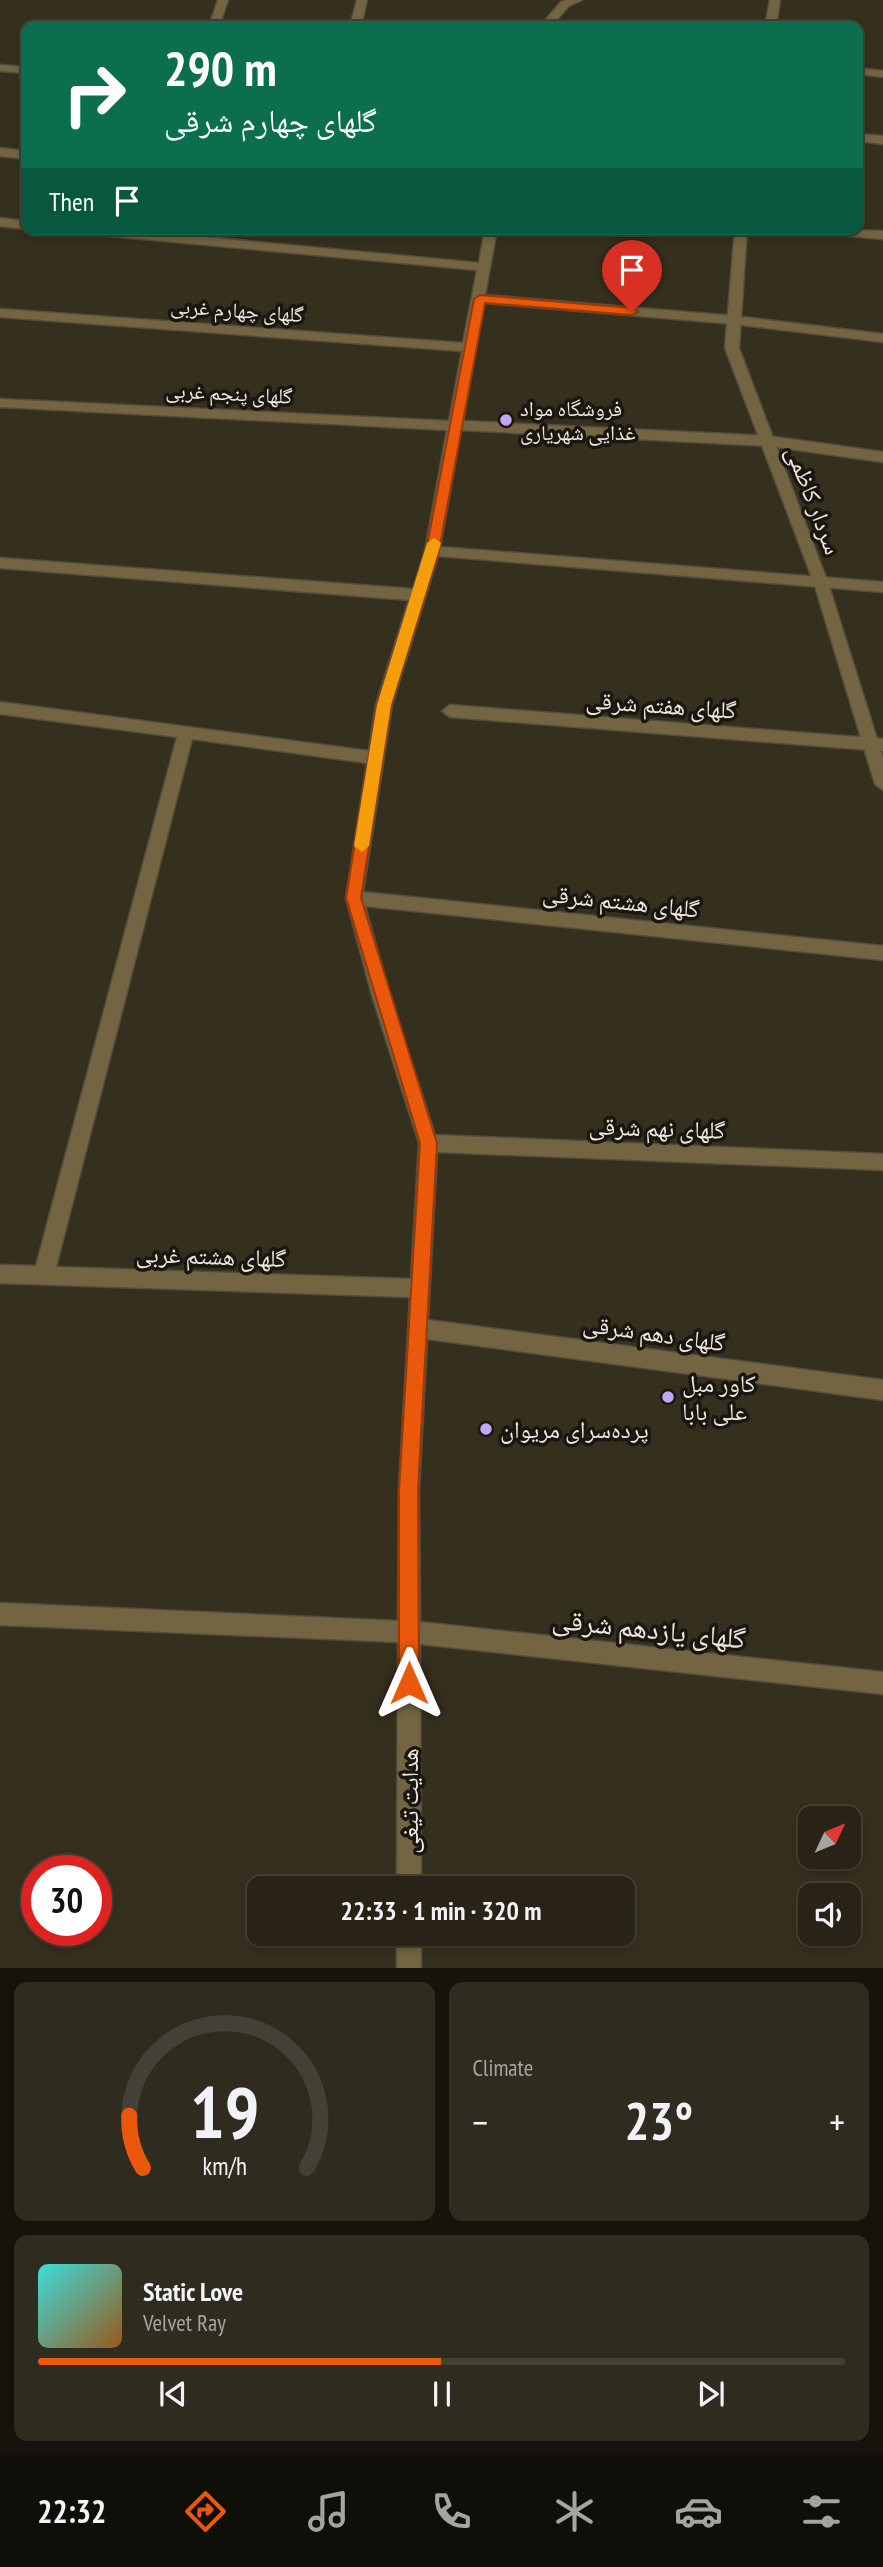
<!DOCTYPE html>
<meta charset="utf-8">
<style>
body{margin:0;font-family:"PT Sans Narrow","Noto Naskh Arabic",sans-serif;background:#302b1f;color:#f1f3f6;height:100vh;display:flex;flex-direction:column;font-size:26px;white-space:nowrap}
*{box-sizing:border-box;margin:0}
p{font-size:23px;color:#a5a4a1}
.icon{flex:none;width:38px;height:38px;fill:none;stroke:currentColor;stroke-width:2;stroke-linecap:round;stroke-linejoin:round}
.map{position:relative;height:1968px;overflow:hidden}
.sheet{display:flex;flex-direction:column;gap:14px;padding:14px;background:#16130c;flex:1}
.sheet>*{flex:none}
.guide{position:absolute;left:21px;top:21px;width:842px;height:214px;border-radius:14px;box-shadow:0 4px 10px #0003,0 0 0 2px #444035;background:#0b6e4f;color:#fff;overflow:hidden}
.needle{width:46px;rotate:46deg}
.controls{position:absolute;left:798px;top:1806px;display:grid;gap:14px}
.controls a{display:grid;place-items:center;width:63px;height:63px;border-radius:14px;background:#282316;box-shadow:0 4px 10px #0003,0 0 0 2px #444035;font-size:35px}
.speed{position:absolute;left:21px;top:1855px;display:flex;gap:14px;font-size:35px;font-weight:700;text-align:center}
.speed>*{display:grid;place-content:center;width:91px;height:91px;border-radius:50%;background:#282316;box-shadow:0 4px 10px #0003,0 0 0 2px #444035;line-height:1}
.speed .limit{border:10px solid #d22;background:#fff;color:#111}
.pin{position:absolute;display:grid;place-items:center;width:60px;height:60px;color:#fff;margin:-72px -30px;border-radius:50% 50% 50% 0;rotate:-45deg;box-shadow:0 0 7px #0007}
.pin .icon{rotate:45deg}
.me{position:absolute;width:77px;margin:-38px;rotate:0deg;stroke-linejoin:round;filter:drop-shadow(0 0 5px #0008)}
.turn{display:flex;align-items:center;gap:24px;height:147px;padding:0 28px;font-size:32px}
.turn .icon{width:91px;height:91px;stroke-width:2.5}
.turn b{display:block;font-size:49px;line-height:60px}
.then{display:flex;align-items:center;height:66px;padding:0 28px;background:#0003;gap:14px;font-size:26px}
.big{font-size:52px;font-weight:800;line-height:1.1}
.sheet .tile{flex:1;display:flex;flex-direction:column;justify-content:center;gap:10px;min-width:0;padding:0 24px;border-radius:14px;background:#302b1f}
.sheet .dial{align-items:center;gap:0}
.dial svg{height:182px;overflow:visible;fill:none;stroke:#444035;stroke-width:7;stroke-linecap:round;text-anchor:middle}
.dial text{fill:#f1f3f6;stroke:none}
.song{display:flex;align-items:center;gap:21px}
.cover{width:84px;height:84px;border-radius:10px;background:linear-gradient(135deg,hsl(180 70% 55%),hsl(30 70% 35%))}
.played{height:7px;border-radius:4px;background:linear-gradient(90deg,#ea580c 50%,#444035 50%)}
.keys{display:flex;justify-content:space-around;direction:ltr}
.heat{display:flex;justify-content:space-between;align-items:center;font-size:38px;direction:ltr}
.sheet .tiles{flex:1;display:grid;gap:14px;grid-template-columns:1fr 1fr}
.tile:last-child{grid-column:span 2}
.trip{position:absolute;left:247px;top:1876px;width:388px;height:70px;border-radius:14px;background:#282316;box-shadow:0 4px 10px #0003,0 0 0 2px #444035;font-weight:800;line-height:70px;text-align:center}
.menu{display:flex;height:112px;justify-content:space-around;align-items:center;background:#100e09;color:#a5a4a1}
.menu .icon{width:49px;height:49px}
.menu .selected{color:#ea580c}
.menu b{font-size:32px;color:#f1f3f6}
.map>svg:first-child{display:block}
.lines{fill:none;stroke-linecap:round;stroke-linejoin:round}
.minor-casing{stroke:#524d3d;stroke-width:3}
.tertiary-casing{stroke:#524d3d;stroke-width:3}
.minor{fill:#736542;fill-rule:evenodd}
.tertiary{fill:#736542;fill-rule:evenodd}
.route{fill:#ea580c;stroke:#983908;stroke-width:2}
.slow{fill:#f59e0b}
.poi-dot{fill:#c1a8f3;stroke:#1a1710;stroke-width:2.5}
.labels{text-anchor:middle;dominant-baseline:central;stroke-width:7;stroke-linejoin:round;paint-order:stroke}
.far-street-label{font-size:21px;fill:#ede9df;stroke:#1a1710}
.far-poi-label{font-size:21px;fill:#ede9df;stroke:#1a1710;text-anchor:start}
.street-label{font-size:24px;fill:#ede9df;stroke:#1a1710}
.poi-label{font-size:24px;fill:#ede9df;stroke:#1a1710;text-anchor:start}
.near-street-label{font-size:28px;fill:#ede9df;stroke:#1a1710}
</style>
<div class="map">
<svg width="883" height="1969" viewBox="0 0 883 1969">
<rect width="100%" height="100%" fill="#352f1e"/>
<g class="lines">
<g class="minor-casing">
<g id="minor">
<polygon points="218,0 228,0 219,26 209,26"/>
<polygon points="357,0 367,0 361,26 350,26"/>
<polygon points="566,0 582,0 569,6 551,26 540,26 561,2"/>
<polygon points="0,65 26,67 26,73 0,71"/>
<polygon points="858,68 883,71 883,77 858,74"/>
<polygon points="858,134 883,136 883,144 858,141"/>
<polygon points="0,148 26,151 26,159 0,156"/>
<polygon points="0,218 26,221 26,229 0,226"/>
<path d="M71,229h49l359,34 6,-34h12l-12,66 249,21 149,18v8l-149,-18 -250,-21 -21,118 305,15 115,16v10l-115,-16 -307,-16 -21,117 443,35v10l-445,-36 -46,149 -29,187 520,54v14l-518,-54 26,93 44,136 448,19v16l-446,-18 -9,168 455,60v20l-456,-61 -8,150 1,133 463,50v22l-463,-50 1,244h-24l1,-246 -398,-17v-22l398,18 1,-132 11,-192 -410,-14v-18l36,1 141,-529 -177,-23v-12l369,49 7,-46 33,-105 -409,-32v-10l413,31 12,-38 22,-121 -447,-23v-8l449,22 13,-70 -462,-34v-8l463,34 14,-73 -400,-37zM192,739l175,24 -21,135 27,101 46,144 -8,136 -355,-12z"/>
<polygon points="810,229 883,231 883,239 816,233"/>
<polygon points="450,705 883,739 883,751 450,717 442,711"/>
<rect x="397" y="1934" width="24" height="35"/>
</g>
</g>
<g class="tertiary-casing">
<g id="tertiary">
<polygon points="770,0 780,0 776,26 765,26"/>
<polygon points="735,229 747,229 739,348 828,583 883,758 883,790 875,784 814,583 725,348"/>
</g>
</g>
<use href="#minor" class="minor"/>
<use href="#tertiary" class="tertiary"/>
</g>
<polygon class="route" points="480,295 632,308 638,312 632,315 485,303 439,551 391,705 361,898 437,1143 418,1489 419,1683 416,1690 409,1693 402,1690 399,1683 399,1489 420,1143 346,898 377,705 426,551 474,299"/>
<polygon class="slow" points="434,538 441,543 391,705 369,846 362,852 354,846 377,705 427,543"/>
<g class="poi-dot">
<circle cx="506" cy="420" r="7"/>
<circle cx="668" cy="1397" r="7"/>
<circle cx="486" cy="1429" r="7"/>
</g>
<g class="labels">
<g class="far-street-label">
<text transform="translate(237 310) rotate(4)">گلهای چهارم غربی</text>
<text transform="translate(229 393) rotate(3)">گلهای پنجم غربی</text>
</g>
<g class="far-poi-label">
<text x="520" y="408">فروشگاه مواد<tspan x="520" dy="24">غذایی شهریاری</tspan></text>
</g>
<g class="street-label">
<text transform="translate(814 500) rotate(69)">سردار کاظمی</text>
<text transform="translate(661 705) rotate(4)">گلهای هفتم شرقی</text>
<text transform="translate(621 901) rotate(6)">گلهای هشتم شرقی</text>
<text transform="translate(657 1128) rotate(2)">گلهای نهم شرقی</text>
<text transform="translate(211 1256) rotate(2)">گلهای هشتم غربی</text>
<text transform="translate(654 1333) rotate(8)">گلهای دهم شرقی</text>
<text transform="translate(409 1801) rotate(-90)">هدایت تیغی</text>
</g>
<g class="poi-label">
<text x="682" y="1383">کاور مبل<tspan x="682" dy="28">علی بابا</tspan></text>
<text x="500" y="1429">پرده‌سرای مریوان</text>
</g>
<g class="near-street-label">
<text transform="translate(649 1628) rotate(6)">گلهای یازدهم شرقی</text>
</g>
</g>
</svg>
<div class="controls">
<a><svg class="needle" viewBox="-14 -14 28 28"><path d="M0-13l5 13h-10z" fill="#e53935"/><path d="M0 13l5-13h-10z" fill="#a5a4a1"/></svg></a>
<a><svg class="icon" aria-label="sound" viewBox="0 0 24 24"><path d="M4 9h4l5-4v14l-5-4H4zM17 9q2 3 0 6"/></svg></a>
</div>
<div class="speed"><div class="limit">30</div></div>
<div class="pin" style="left:632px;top:312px;background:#d93025"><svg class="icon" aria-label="arrive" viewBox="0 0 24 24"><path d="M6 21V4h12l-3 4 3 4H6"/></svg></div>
<svg class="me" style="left:409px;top:1683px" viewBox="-20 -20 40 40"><path d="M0-17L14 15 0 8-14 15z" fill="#ea580c" stroke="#fff" stroke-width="4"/></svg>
<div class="trip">22:33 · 1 min · 320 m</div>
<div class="guide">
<div class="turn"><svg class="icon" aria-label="right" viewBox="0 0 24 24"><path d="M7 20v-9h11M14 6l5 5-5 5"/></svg><div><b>290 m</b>گلهای چهارم شرقی</div></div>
<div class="then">Then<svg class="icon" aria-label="arrive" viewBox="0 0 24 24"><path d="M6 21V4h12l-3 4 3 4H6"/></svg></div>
</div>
</div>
<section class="sheet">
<div class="tiles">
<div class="tile dial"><svg viewBox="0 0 100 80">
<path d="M14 69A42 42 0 1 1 86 69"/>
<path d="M14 69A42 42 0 0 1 8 46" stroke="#ea580c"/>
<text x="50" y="56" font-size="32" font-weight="700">19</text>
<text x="50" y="72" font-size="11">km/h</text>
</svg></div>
<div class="tile"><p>Climate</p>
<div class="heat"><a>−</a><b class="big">23°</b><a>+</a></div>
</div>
<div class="tile">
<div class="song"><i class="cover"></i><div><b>Static Love</b><p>Velvet Ray</p></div></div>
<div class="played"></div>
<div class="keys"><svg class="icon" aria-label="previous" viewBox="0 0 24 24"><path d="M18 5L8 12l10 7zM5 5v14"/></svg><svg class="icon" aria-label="pause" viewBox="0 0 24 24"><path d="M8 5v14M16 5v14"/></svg><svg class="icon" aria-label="next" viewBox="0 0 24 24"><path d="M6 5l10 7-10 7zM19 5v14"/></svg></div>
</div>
</div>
</section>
<nav class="menu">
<b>22:32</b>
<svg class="icon selected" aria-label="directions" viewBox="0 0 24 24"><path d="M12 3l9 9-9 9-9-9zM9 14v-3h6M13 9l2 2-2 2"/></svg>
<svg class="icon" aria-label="music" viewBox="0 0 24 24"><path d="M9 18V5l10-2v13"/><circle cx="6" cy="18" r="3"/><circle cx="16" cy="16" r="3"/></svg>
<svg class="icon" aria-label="phone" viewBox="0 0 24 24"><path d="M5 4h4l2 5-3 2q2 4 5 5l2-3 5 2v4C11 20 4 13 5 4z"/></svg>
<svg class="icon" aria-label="climate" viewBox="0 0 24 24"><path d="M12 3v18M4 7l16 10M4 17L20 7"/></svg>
<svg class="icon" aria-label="car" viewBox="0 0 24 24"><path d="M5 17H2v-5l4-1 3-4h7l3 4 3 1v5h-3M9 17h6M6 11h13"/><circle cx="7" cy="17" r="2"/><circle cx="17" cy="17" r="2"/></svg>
<svg class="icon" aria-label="filters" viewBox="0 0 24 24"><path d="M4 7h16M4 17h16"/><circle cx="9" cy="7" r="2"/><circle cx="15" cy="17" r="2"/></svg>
</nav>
